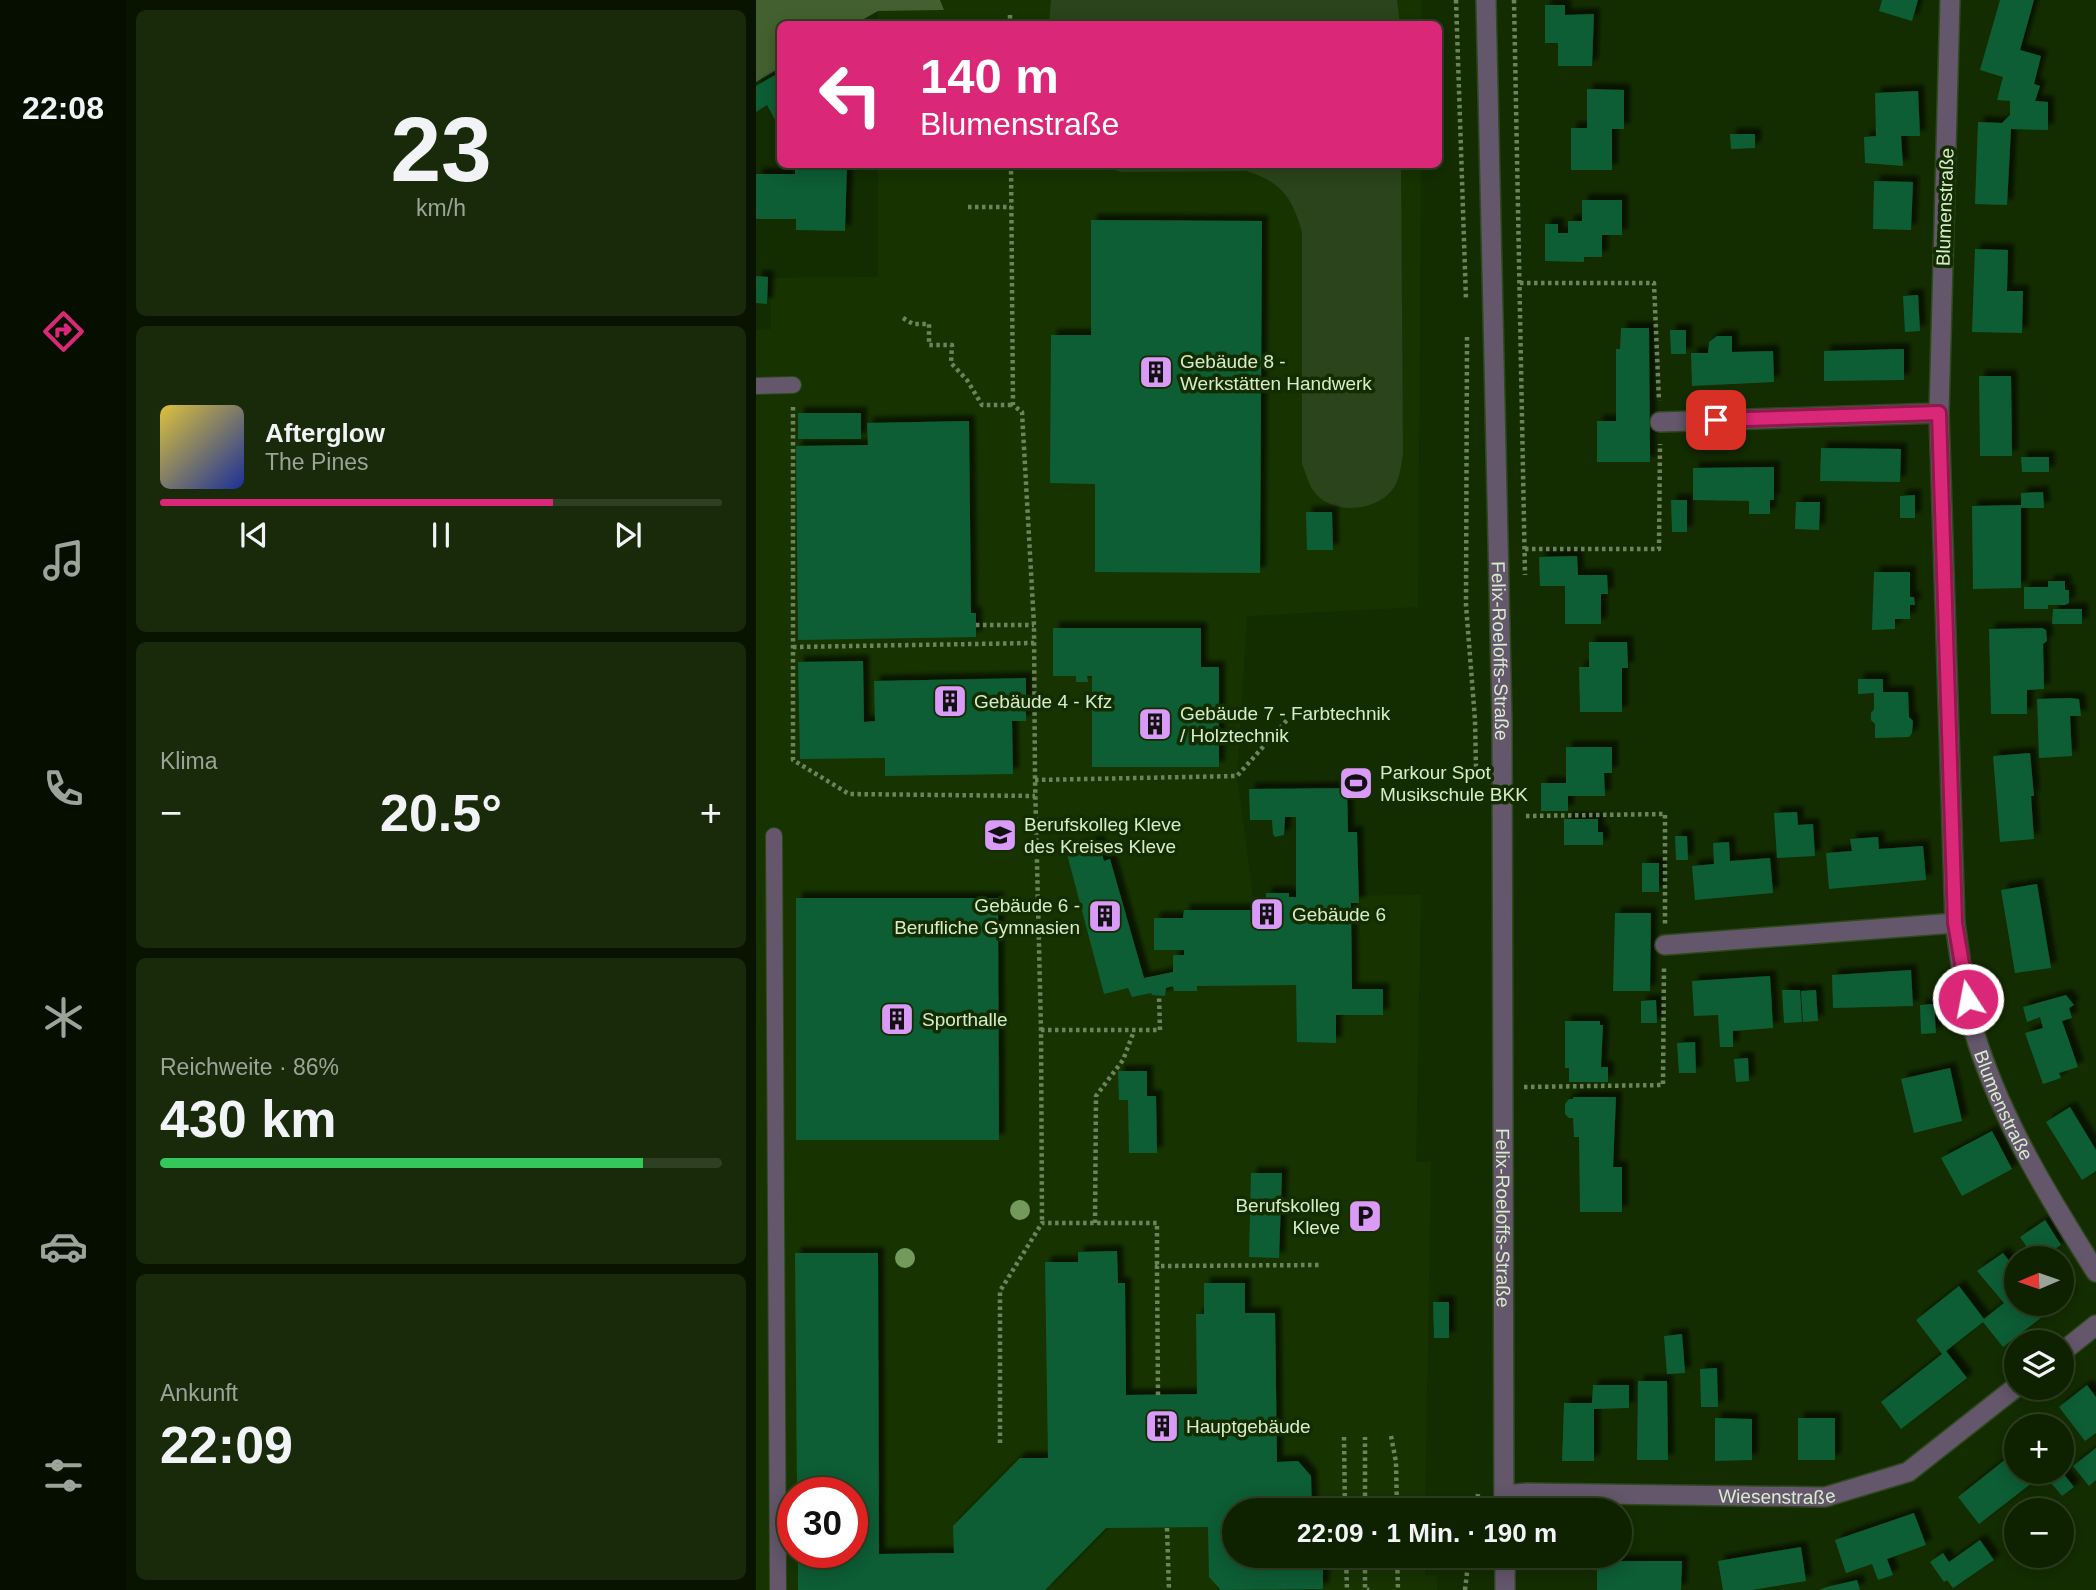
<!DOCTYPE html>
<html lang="de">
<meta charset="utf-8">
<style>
body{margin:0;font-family:Helvetica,sans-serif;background:#182a0a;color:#f1f3f6;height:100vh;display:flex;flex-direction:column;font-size:26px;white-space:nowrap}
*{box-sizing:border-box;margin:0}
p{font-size:23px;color:#9ba499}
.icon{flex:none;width:38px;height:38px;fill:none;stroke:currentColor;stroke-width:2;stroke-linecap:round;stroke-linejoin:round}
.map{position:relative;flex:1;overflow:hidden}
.sheet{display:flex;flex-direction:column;gap:10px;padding:10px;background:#081300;width:630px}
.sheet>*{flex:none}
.banner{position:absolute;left:21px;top:21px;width:665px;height:147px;border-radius:10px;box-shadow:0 4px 18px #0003,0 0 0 2px #2f3f22;background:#db2777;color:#fff;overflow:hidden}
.needle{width:46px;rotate:268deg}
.fabs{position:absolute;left:1248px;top:1246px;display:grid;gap:14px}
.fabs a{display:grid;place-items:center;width:70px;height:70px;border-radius:50%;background:#0f2200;box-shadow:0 4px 18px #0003,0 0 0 2px #2f3f22;font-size:35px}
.speed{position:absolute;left:21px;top:1477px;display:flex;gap:14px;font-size:35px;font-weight:700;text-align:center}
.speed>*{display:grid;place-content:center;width:91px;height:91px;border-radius:50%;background:#0f2200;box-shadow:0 4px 18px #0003,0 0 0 2px #2f3f22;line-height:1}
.speed .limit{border:10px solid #d22;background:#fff;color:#111}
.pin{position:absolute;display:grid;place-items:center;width:60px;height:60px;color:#fff;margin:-30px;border-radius:14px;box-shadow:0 4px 10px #0006}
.me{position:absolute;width:77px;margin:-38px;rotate:349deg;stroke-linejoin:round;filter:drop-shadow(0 0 5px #0008)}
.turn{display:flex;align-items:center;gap:24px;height:147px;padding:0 28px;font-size:32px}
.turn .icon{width:91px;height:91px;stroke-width:2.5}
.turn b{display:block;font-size:49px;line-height:60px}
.big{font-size:52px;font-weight:600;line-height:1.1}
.sheet .widget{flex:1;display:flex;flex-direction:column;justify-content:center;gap:10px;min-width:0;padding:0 24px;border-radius:10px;background:#182a0a}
.sheet .dial{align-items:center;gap:0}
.dial b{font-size:91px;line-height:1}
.song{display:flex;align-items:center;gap:21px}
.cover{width:84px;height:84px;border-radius:10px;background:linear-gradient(135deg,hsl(50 70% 55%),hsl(230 70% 35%))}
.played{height:7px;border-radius:4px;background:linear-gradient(90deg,#db2777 70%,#2f3f22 70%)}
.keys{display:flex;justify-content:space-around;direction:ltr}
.heat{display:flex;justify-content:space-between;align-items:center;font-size:38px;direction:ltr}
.charge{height:10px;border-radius:5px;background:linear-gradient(90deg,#34c759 86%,#2f3f22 0)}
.trip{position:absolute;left:466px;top:1498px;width:410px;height:70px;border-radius:35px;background:#0f2200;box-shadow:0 4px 18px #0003,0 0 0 2px #2f3f22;font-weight:600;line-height:70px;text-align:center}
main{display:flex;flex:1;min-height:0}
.tabs{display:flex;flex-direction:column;width:126px;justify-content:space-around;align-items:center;background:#060e00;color:#9ba499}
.tabs .icon{width:49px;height:49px}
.tabs .selected{color:#db2777}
.tabs b{font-size:32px;color:#f1f3f6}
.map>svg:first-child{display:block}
.built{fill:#173400;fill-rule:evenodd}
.green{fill:#2b441b}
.forest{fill:#436130}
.building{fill:#115d35;filter:url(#shadow)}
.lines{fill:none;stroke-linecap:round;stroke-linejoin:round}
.service-casing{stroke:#2f481d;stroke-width:18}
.minor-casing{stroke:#2f481d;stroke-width:22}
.tertiary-casing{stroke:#2f481d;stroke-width:22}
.path{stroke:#6c835c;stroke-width:4.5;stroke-dasharray:3.5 3.5;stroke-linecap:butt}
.service{stroke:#64566b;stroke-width:16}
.minor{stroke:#64566b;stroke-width:19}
.tertiary{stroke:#64566b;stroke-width:19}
.tree{fill:#73995b}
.route-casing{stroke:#8e194d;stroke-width:18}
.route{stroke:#db2777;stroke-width:12}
.labels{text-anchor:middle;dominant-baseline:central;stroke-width:7;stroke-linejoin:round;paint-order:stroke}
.street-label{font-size:19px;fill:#d7eccc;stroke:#142d00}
.poi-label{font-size:19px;fill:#d7eccc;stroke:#142d00;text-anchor:start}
</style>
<main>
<nav class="tabs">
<b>22:08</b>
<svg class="icon selected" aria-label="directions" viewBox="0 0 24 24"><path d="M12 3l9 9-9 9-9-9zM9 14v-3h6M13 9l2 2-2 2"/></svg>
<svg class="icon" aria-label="music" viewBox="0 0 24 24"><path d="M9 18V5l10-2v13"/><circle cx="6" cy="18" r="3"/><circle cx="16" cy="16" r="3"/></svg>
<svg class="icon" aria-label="phone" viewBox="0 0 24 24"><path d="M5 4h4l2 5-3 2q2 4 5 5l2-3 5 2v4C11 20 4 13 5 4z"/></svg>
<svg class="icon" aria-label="climate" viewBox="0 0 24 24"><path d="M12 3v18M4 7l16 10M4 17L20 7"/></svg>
<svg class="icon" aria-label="car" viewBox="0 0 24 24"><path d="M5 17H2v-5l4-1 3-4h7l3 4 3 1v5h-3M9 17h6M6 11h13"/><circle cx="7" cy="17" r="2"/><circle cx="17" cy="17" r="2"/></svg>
<svg class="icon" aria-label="filters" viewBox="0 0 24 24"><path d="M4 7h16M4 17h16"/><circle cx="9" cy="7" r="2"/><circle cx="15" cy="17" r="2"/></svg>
</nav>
<section class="sheet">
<div class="widget dial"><b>23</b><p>km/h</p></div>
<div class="widget">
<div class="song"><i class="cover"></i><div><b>Afterglow</b><p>The Pines</p></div></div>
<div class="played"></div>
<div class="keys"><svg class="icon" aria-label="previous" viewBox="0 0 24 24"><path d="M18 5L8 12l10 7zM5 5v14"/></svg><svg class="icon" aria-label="pause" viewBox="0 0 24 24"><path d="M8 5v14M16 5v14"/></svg><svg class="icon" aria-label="next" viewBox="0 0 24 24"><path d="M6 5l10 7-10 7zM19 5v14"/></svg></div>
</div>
<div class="widget"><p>Klima</p>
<div class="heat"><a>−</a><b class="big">20.5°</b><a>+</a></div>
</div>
<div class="widget"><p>Reichweite · 86%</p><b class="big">430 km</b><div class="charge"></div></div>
<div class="widget"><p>Ankunft</p><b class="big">22:09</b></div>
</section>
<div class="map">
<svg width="1340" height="1590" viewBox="0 0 1340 1590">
<defs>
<filter id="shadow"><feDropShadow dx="6" dy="-6" stdDeviation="2" flood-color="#0009"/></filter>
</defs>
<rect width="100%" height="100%" fill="#142d00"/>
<g class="built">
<polygon points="184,0 666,0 665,24 122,24 122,11 187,10"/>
<path d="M122,165h543l-3,442 -171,9 -10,160 16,121 168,-2 -5,267h15l-6,348h-191v46h191v19h12v15h-681v-1260l15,-1v-51l107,-1zM37,1493h59v59h-59z"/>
</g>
<g class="green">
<polygon points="295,0 641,0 644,24 293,24"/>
<path d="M343,165h302l2,288c-2,13 -3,27 -11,37 -16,21 -58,25 -76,4 -7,-7 -10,-21 -14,-30v-232c-10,-35 -20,-49 -55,-61l-126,1z"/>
</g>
<polygon class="forest" points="0,0 184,0 188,10 122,11 99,24 24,24 24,68 0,82"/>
<g class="building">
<polygon points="1126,0 1162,0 1156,21 1123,11"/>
<polygon points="1244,0 1278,0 1264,50 1285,56 1278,84 1284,86 1279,101 1292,102 1292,130 1255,129 1251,205 1219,204 1222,122 1246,123 1254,115 1254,101 1241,100 1247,77 1224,70"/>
<polygon points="789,5 809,5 809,15 838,14 836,66 802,66 802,43 789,43"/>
<polygon points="24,72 24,129 11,105 0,112 0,86"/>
<polygon points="831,89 868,90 868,129 856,129 856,170 815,170 815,128 831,128"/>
<polygon points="1162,91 1164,136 1145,136 1147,166 1109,163 1108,137 1120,136 1119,93"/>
<polygon points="974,134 999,134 999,148 975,149"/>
<polygon points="39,164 91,164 89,231 40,230 40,219 0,219 0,174 39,174"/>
<polygon points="1118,181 1157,182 1155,230 1117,229"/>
<polygon points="826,200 866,200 866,235 846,235 846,257 828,257 828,262 789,261 789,224 802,224 802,233 812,233 812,221 826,221"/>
<polygon points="335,220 506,221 504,573 339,572 339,484 294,483 295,335 335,335"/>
<polygon points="1219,249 1252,250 1251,291 1267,291 1266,333 1216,332"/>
<polygon points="0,276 12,277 11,304 0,303"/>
<polygon points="1162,295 1164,331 1149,332 1147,296"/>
<polygon points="865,328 893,328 894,462 841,462 841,421 860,421 860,349 864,349"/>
<polygon points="914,330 930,330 930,354 915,354"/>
<polygon points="961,336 976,336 976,352 1017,351 1018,382 936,386 935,353 952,353 953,342"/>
<polygon points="1148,349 1148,380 1068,381 1068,351"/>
<polygon points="1223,376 1255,376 1256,456 1224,456"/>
<rect x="42" y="413" width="63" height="26"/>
<polygon points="213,421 215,613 220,613 220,637 42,640 40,446 112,445 111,423"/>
<polygon points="1065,448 1145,449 1144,482 1064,481"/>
<polygon points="1265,457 1293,457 1293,472 1266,472"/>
<polygon points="1018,467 1018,500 1014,500 1014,514 993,514 993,501 937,500 937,468"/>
<polygon points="1287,492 1288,508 1265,508 1265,588 1217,589 1216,506 1265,505 1265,493"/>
<polygon points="1159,495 1159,518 1144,518 1144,496"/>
<polygon points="915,500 931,500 931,532 916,532"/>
<polygon points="1040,502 1064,502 1063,530 1039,529"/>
<polygon points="550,512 576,512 577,550 551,550"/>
<polygon points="821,556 822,575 851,575 852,594 845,594 845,624 809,624 809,586 784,586 783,557"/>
<polygon points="1118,572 1154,572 1154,597 1158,597 1159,605 1154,605 1154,619 1139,619 1139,629 1116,630"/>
<polygon points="1292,581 1309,581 1309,590 1313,590 1313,603 1309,605 1292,605 1292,609 1268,609 1268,587 1292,587"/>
<polygon points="1297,609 1326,609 1326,624 1296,624"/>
<polygon points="297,628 445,628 445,667 463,667 463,767 336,767 336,676 331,676 332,682 320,682 320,676 297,676"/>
<polygon points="1286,628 1290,630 1291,641 1287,644 1288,689 1271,690 1271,714 1235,714 1233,629"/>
<polygon points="833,642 871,642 872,668 866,668 866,712 824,712 823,667 833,667"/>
<polygon points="107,661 108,722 119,721 118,681 270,678 270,721 256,721 257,774 129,776 129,758 44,759 42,662"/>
<polygon points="1102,679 1127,679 1127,692 1152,692 1153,717 1157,721 1156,733 1153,737 1119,738 1119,724 1115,720 1115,713 1118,709 1118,693 1102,694"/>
<polygon points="1313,698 1323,699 1325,716 1314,716 1316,756 1283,758 1281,699"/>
<polygon points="810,747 856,747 856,773 848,773 849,796 812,796 812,811 785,811 785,783 810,783"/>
<polygon points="1274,753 1278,796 1275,796 1278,839 1244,842 1237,756"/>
<polygon points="591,788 592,832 601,832 603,903 595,903 596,989 627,989 627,1015 580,1015 580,1043 541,1042 540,985 441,986 441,991 418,991 417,986 410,988 409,996 396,995 395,993 376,997 372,988 348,994 310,850 342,841 348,861 354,859 388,978 417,972 417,955 428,955 428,950 398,950 398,918 427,918 428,910 510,910 510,893 533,893 533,897 540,897 540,817 529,817 528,835 519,837 517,834 516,820 494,820 493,789"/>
<polygon points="1041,812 1042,825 1057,824 1059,856 1021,858 1018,813"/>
<polygon points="808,819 842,819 842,832 847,832 847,845 808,845"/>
<polygon points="919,836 931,836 932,860 920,860"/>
<polygon points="1122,837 1123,849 1167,846 1170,880 1073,889 1070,853 1096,851 1094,839"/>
<polygon points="973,842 974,861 1014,858 1017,893 939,900 936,866 958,864 957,843"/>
<rect x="886" y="863" width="17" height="29"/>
<polygon points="1281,884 1295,968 1259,973 1245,890"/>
<polygon points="40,898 242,898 243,1140 40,1140"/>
<polygon points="859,913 895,913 894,991 857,991"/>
<polygon points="1155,970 1157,1006 1077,1008 1076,975"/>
<polygon points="1014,976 1017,1028 977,1031 977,1047 964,1047 962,1015 938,1016 936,981"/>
<polygon points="1026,990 1044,990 1046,1022 1028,1023"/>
<polygon points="1060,990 1062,1021 1047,1022 1045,991"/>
<polygon points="1310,995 1318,1005 1313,1008 1316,1018 1306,1021 1322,1067 1303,1073 1305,1078 1287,1084 1269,1033 1287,1028 1284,1017 1271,1022 1267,1007"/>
<polygon points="900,1000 901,1023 885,1023 885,1001"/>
<polygon points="1178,1004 1180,1033 1165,1034 1164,1005"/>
<polygon points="809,1021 844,1021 844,1025 847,1025 845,1067 852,1067 852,1082 813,1082 813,1068 809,1068"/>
<polygon points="939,1042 940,1073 923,1073 921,1043"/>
<polygon points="992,1058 993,1081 980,1082 978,1059"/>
<polygon points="1194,1068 1206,1121 1158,1133 1145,1079"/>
<polygon points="362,1071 391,1071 391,1096 400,1096 401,1153 373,1153 372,1100 363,1100"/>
<polygon points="817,1097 860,1097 857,1167 866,1167 866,1212 824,1212 823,1137 818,1137 817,1118 813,1118 809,1114 809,1104 813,1099 817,1099"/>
<polygon points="1314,1107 1340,1150 1340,1171 1326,1180 1290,1122"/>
<polygon points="1236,1131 1256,1169 1206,1196 1185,1158"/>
<polygon points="495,1173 526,1173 523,1258 493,1257"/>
<polygon points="1289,1220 1305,1245 1285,1258 1278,1247 1273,1250 1264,1237"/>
<polygon points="361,1251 362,1283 369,1283 370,1395 441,1394 440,1314 448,1314 448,1283 489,1283 489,1313 519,1313 521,1462 542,1461 555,1476 556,1510 478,1510 478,1556 567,1556 567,1589 465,1590 453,1577 452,1527 350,1528 289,1590 42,1590 42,1552 96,1552 96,1493 41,1493 39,1253 122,1253 123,1554 198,1553 197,1526 264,1458 292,1458 289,1262 322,1262 322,1252"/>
<polygon points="1247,1253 1260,1270 1260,1304 1303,1304 1247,1347 1227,1322 1190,1351 1211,1378 1145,1429 1125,1402 1186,1354 1160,1320 1203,1286 1228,1319 1248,1303 1221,1271"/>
<polygon points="1306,1283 1314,1295 1306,1302"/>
<polygon points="677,1302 693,1302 693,1338 678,1338"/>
<polygon points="926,1334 929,1373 911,1374 908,1336"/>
<polygon points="961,1368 962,1407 945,1407 944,1369"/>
<polygon points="882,1381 911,1381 912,1460 881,1460"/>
<polygon points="837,1385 873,1385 873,1408 838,1409 838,1461 806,1461 808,1403 836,1403"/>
<polygon points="1331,1385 1340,1397 1340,1433 1329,1441 1303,1407"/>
<polygon points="959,1418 996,1419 996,1460 959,1461"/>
<rect x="1042" y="1418" width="37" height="42"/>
<polygon points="1340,1448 1340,1480 1333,1486 1317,1466"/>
<polygon points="1260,1451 1260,1472 1290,1472 1223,1524 1202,1497"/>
<polygon points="1296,1472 1306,1472 1318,1487 1306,1496 1290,1477"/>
<polygon points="1158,1513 1170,1545 1131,1559 1137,1575 1122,1580 1116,1564 1090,1573 1079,1540"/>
<polygon points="1224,1540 1238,1560 1197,1588 1191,1580 1188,1582 1174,1562 1187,1553 1193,1562"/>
<polygon points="1045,1547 1050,1581 996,1590 967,1590 962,1561"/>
<polygon points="841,1561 926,1561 925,1590 841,1590"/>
<polygon points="1101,1580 1104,1590 1063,1590 1071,1587"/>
</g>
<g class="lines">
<g class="service-casing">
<g id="service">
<polyline points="0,386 37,385"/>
<polyline points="18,836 22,1590"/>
</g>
</g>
<g class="minor-casing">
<g id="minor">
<path id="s1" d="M1194,0l-11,413 16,510c6,40 10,82 23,121 27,82 72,155 118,228"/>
<polyline points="904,422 1183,413"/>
<polyline points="909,945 1199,923"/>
<polyline points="1306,1352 1340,1325"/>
<path id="s2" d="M748,1495l23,-2 298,4 83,-25 108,-85"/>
</g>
</g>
<g class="tertiary-casing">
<g id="tertiary">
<path id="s3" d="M730,0l16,720 2,790"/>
<polyline points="749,1556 749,1590"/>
</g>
</g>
<g class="path">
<polyline points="700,0 710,300"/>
<polyline points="758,0 769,575"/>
<polyline points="254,15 254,24"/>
<polyline points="255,164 257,405 266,412 278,625 279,780 285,1030 286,1223"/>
<polyline points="212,207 255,207"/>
<polyline points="764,283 898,283 903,401"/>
<polyline points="147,318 157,324 173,324 173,345 196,345 195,363 211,380 226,405 257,405"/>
<polyline points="711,337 710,605 719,720 720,769"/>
<polyline points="37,407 37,760 93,794 279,796"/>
<polyline points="769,549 903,549 904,444"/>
<polyline points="220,625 278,625"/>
<polyline points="37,647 278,643"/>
<polyline points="279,780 481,776 532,719"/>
<polyline points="770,816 909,814 909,924"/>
<polyline points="285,1030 404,1030 403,995"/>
<polyline points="768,1087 907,1085 908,967"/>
<polyline points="339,1223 340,1096 367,1060 378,1031"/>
<polyline points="402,1395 401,1266 564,1265"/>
<polyline points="635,1436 640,1462 641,1510"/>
<polyline points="588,1437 589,1510"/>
<polyline points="244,1443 244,1291 286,1223 401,1223 401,1266"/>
<polyline points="609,1510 609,1437"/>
<polyline points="720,1510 722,1494"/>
<polyline points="411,1528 413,1590"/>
<polyline points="590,1556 591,1590"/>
<polyline points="609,1556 609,1589 613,1590"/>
<polyline points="641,1556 642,1590"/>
<polyline points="709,1590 713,1556"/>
</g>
<use href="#service" class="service"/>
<use href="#minor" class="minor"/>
<use href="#tertiary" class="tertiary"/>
</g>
<g class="tree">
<circle cx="264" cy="1210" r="10"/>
<circle cx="149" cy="1258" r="10"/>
</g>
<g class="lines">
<g class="route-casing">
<polyline id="route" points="960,420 1183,413 1199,923 1212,999"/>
</g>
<use href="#route" class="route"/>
</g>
<defs>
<g id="building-square" transform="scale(1.75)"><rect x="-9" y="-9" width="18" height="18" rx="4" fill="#da9af7" stroke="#142d00"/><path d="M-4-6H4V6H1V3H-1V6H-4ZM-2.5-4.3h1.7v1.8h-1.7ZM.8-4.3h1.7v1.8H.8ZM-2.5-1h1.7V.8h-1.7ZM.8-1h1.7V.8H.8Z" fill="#111"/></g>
<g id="stadium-square" transform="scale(1.75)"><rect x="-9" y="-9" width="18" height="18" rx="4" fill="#da9af7" stroke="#142d00"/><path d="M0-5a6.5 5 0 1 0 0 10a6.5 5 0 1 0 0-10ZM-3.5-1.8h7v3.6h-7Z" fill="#111"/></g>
<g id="school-square" transform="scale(1.75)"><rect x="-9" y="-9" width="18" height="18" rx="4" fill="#da9af7" stroke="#142d00"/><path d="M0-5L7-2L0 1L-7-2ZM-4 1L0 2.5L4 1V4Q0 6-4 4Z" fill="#111"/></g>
<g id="parking-square" transform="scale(1.75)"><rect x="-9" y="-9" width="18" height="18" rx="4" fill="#da9af7" stroke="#142d00"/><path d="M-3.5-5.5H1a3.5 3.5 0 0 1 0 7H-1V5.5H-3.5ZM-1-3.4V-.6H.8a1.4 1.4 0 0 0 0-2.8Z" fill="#111"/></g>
</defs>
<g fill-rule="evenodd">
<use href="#building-square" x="400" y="372"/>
<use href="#building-square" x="194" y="701"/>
<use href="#building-square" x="399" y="724"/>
<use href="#stadium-square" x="600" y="783"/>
<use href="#school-square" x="244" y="835"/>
<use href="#building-square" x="511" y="914"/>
<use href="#building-square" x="349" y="916"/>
<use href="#building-square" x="141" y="1019"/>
<use href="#parking-square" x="609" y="1216"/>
<use href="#building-square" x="406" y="1426"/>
</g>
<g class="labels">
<g class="street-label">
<text transform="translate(1189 207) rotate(-88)">Blumenstraße</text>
<text stroke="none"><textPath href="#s3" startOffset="651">Felix-Roeloffs-Straße</textPath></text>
<text stroke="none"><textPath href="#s1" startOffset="1113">Blumenstraße</textPath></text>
<text stroke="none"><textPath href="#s3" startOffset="1218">Felix-Roeloffs-Straße</textPath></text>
<text stroke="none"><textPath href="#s2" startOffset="273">Wiesenstraße</textPath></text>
</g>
<g class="poi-label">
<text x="424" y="361">Gebäude 8 -<tspan x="424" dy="22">Werkstätten Handwerk</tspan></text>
<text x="218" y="701">Gebäude 4 - Kfz</text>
<text x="424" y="713">Gebäude 7 - Farbtechnik<tspan x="424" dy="22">/ Holztechnik</tspan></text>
<text x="624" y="772">Parkour Spot<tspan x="624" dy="22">Musikschule BKK</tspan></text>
<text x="268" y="824">Berufskolleg Kleve<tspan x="268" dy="22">des Kreises Kleve</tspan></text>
<text x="324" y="905" text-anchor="end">Gebäude 6 -<tspan x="324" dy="22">Berufliche Gymnasien</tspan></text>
<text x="536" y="914">Gebäude 6</text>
<text x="166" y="1019">Sporthalle</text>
<text x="584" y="1205" text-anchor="end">Berufskolleg<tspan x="584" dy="22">Kleve</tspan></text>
<text x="430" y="1426">Hauptgebäude</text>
</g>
</g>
</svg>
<div class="fabs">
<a><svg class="needle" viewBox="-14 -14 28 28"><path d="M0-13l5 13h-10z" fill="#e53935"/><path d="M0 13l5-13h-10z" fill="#9ba499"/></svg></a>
<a><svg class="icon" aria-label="layers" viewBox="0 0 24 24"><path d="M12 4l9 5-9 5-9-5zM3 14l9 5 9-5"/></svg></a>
<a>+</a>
<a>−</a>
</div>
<div class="speed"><div class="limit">30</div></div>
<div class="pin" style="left:960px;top:420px;background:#d93025"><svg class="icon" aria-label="arrive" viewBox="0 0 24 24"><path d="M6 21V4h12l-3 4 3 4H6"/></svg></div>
<svg class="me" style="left:1212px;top:999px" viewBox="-20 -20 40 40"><circle r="17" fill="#db2777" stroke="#fff" stroke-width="3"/><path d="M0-11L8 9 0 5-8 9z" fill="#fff"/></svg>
<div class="trip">22:09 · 1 Min. · 190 m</div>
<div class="banner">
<div class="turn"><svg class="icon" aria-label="left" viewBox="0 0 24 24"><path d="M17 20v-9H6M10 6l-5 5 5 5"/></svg><div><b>140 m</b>Blumenstraße</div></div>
</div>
</div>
</main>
